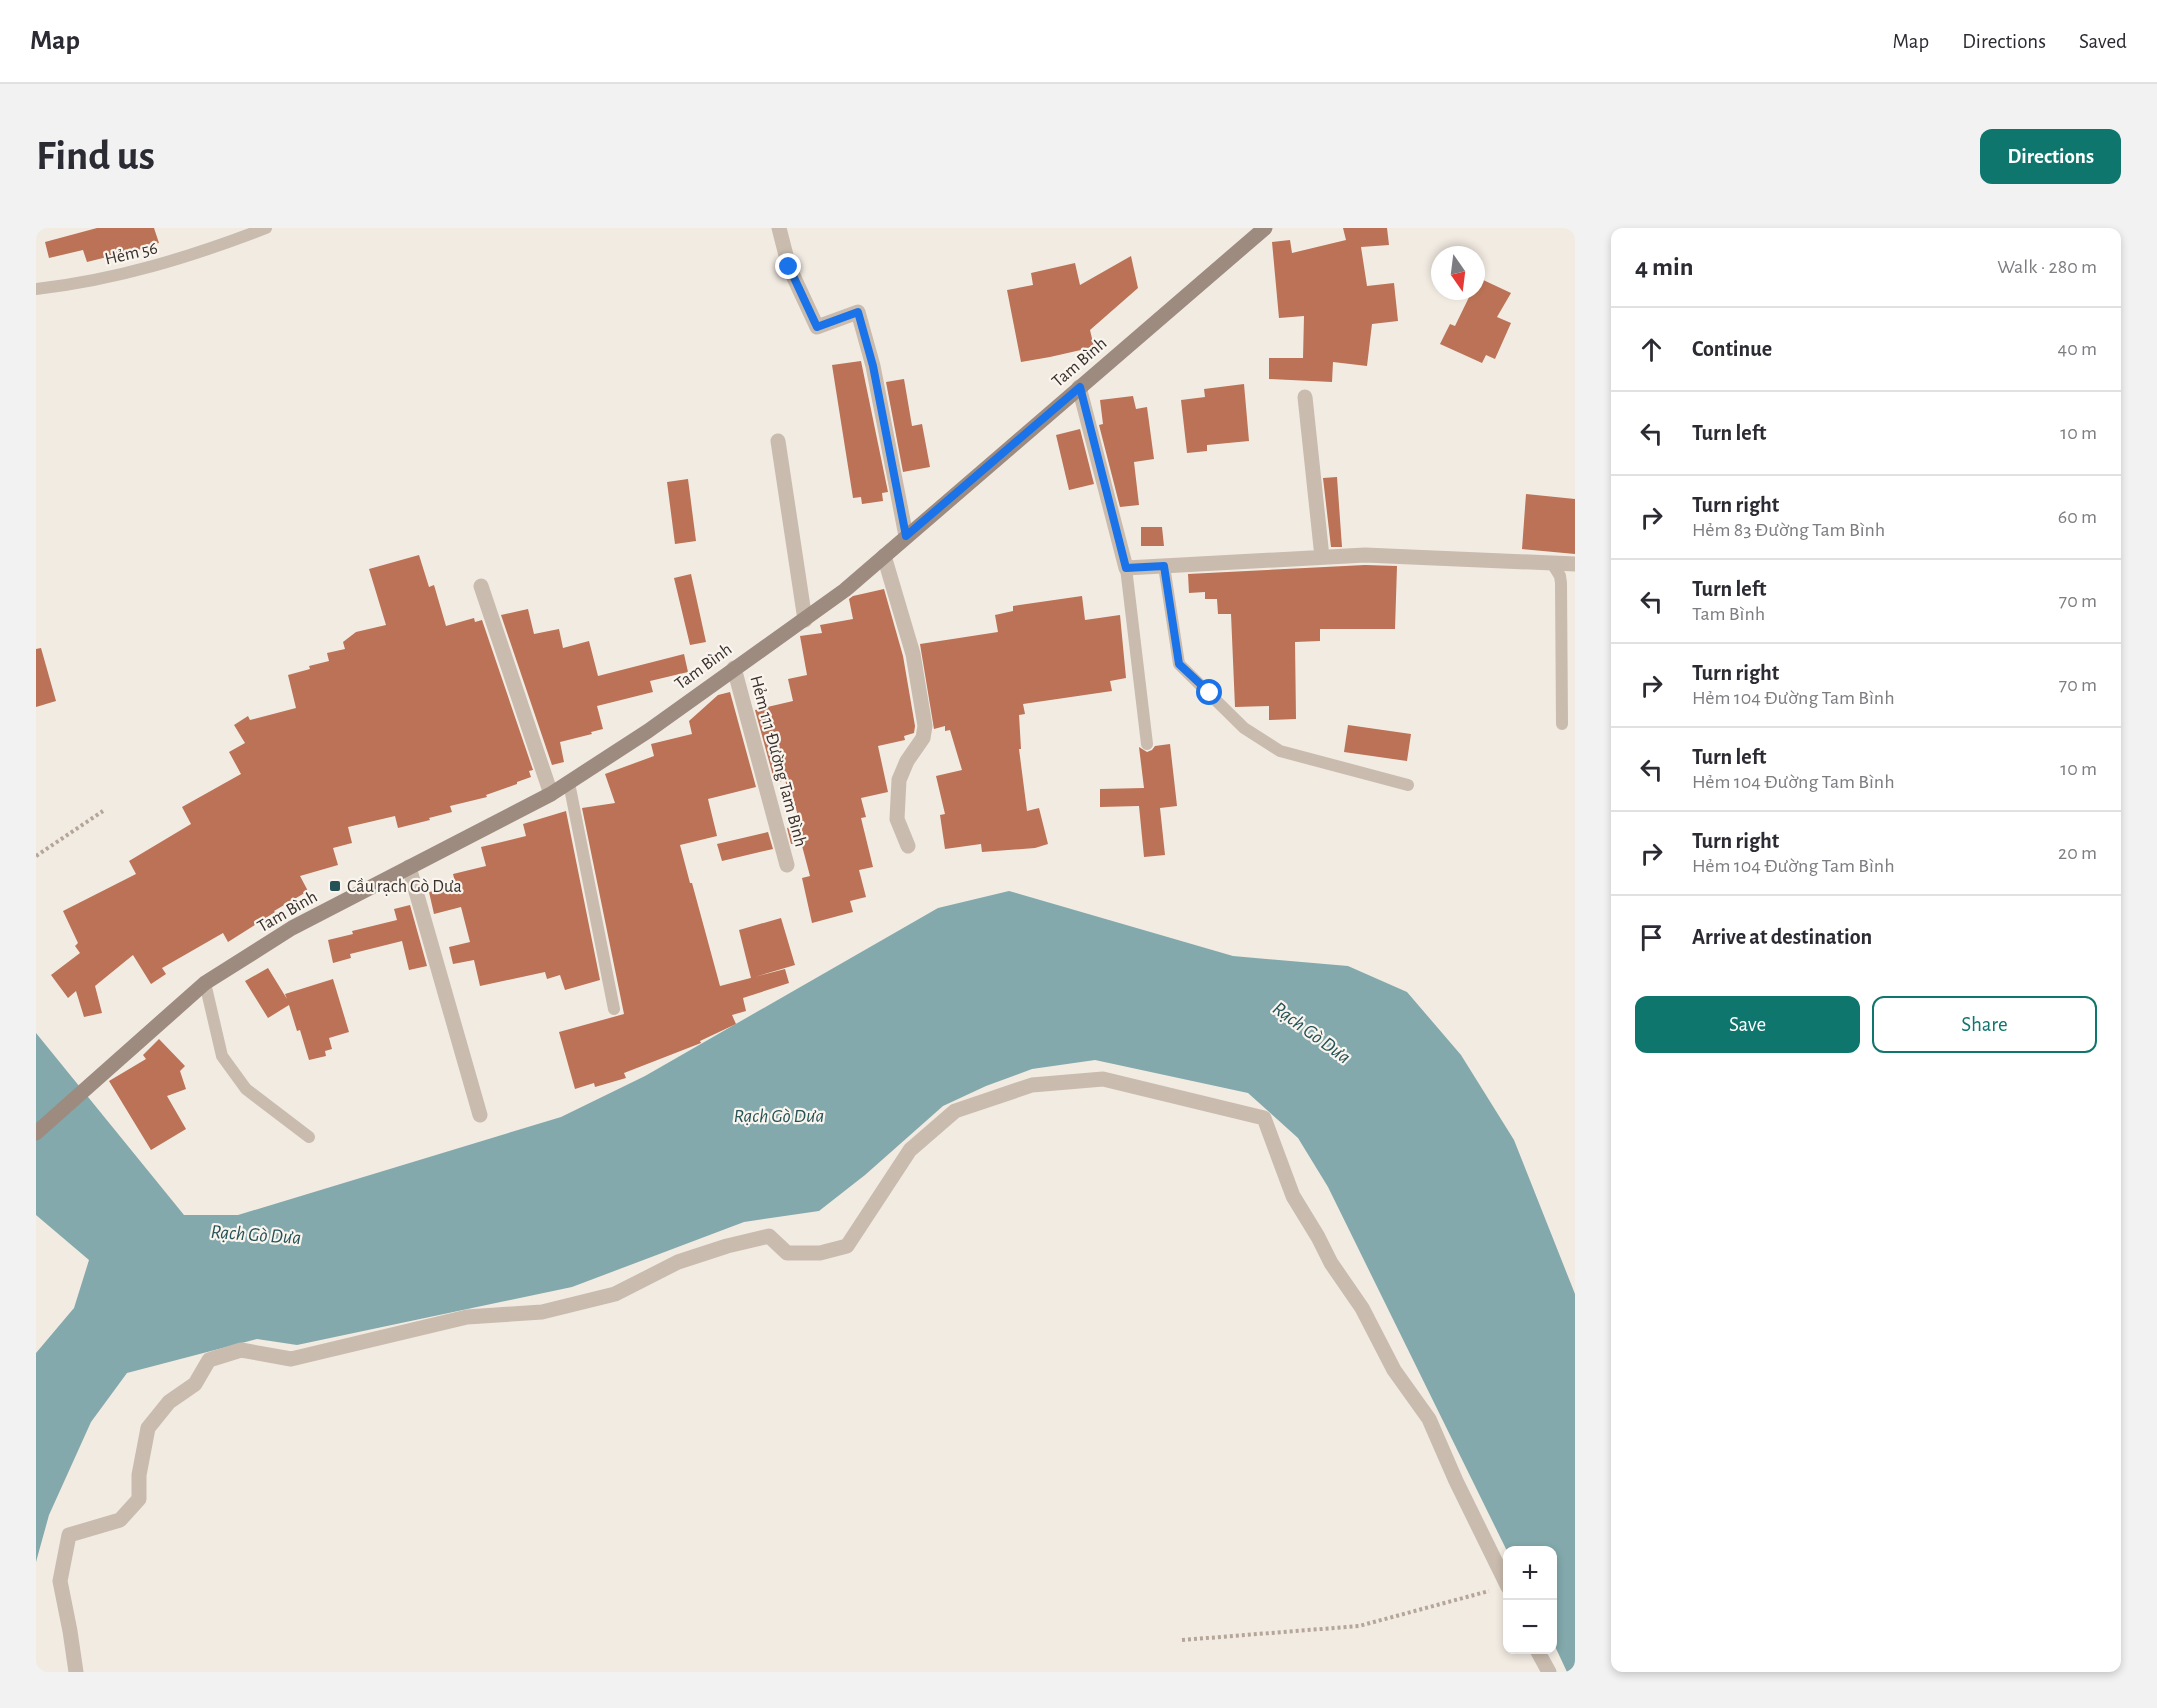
<!DOCTYPE html>
<html lang="en">
<head>
<meta charset="utf-8">
<style>
	:root { --surface:#fff; --page:#f2f2f3; --text:#2b2b33; --muted:#7c7c81; --line:#e1e1e2; --accent:#0f766e }
	body { margin:0; font-family:"Alegreya Sans",sans-serif; background:var(--page); color:var(--text) }
	.controls { position:absolute; right:18px; bottom:18px; display:grid; overflow:hidden; border-radius:12px; box-shadow:0 3px 9px #0003 }
	.controls button { width:54px; height:54px; display:grid; place-items:center; padding:0; border:0; border-bottom:2px solid var(--line); background:var(--surface); color:var(--text); font:30px sans-serif }
	.compass { position:absolute; left:1395px; top:18px; width:54px; height:54px; border-radius:50%; background:var(--surface); box-shadow:0 3px 9px #0003; rotate:166deg }
	.stop { position:absolute; width:18px; height:18px; margin:-14px; border:4px solid #1a73e8; border-radius:50%; background:#fff }
	.stop.end { background:#1a73e8; border-color:#fff; box-shadow:0 2px 6px #0008 }
	.list { margin:0; padding:0; list-style:none }
	h2 { display:flex; justify-content:space-between; align-items:center; height:78px; margin:0; padding:0 24px; font-size:26px }
	h2 small { font-size:20px; font-weight:400; color:var(--muted) }
	.list li { display:grid; grid-template-columns:39px 1fr auto; gap:18px; align-items:center; box-sizing:border-box; height:84px; padding:0 24px; border-top:2px solid var(--line) }
	.list b { display:block; font-size:22px; white-space:nowrap }
	.list p { margin:0; font-size:20px; white-space:nowrap; color:var(--muted) }
	.list em { font-size:20px; font-style:normal; color:var(--muted) }
	.actions { display:flex; gap:12px; padding:18px 24px }
	.actions a { flex:1; padding:14px 0; border:2px solid var(--accent); border-radius:12px; text-align:center; font-size:21px; color:var(--accent) }
	.actions .main { background:var(--accent); color:#fff }
	.icon { flex:none; width:33px; height:33px; fill:none; stroke:currentColor; stroke-width:2; stroke-linecap:round; stroke-linejoin:round }
	.map { position:relative; flex:none; width:1539px; height:1444px; overflow:hidden; border-radius:12px }
	header { display:flex; align-items:center; gap:36px; box-sizing:border-box; height:84px; padding:0 30px; background:var(--surface); border-bottom:2px solid var(--line) }
	header strong { font-size:28px }
	nav { display:flex; gap:33px; margin-inline-start:auto; font-size:21px }
	.intro { display:flex; align-items:center; justify-content:space-between; box-sizing:border-box; height:144px; padding:0 36px }
	h1 { margin:0; font-size:42px }
	.button { padding:15px 27px; border-radius:12px; background:var(--accent); color:#fff; font-size:21px; font-weight:700 }
	main { display:flex; gap:36px; padding:0 36px }
	aside { flex:1; background:var(--surface); border-radius:12px; box-shadow:0 3px 9px #0003 }
	.map>svg:first-child { display:block }
</style>
</head>
<body>
<header>
<strong>Map</strong>
<nav><a>Map</a><a>Directions</a><a>Saved</a></nav>
</header>
<div class="intro"><h1>Find us</h1><a class="button">Directions</a></div>
<main>
<div class="map">
<svg width="1539" height="1444" viewBox="0 0 1539 1444">
	<rect width="100%" height="100%" fill="#f2ebe2"/>
	<path fill="#83a9ac" d="M 973,663 L 1197,728 L 1312,738 L 1371,764 L 1425,827 L 1478,912 L 1539,1066 L 1539,1444 L 1531,1444 L 1517,1414 L 1516,1322 L 1471,1323 L 1292,959 L 1262,910 L 1212,865 L 1059,832 L 996,841 L 950,858 L 907,878 L 829,947 L 783,983 L 708,994 L 536,1059 L 261,1117 L 221,1111 L 91,1145 L 55,1194 L 13,1287 L 0,1334 L 0,1125 L 38,1080 L 53,1032 L 0,987 L 0,805 L 148,987 L 202,987 L 525,889 L 609,848 L 902,680 Z"/>
	<path fill="#bb7256" d="M 61,0 L 118,0 L 123,15 L 72,32 L 71,29 L 51,34 L 47,22 L 13,30 L 9,14 Z
		M 1307,0 L 1351,0 L 1353,17 L 1325,19 L 1331,58 L 1358,55 L 1362,93 L 1336,96 L 1331,138 L 1297,134 L 1296,154 L 1233,151 L 1233,130 L 1267,130 L 1268,88 L 1243,90 L 1236,14 L 1254,12 L 1256,25 L 1310,12 Z
		M 1095,28 L 1102,60 L 1054,102 L 1058,119 L 1014,129 L 985,134 L 971,62 L 997,57 L 995,45 L 1039,35 L 1044,57 Z
		M 1443,50 L 1475,65 L 1461,89 L 1475,95 L 1459,131 L 1450,127 L 1446,135 L 1404,116 L 1414,96 L 1419,98 L 1436,63 L 1440,63 Z
		M 825,133 L 852,264 L 846,265 L 847,273 L 826,276 L 825,269 L 817,270 L 796,137 Z
		M 868,151 L 876,198 L 886,196 L 894,239 L 867,244 L 850,154 Z
		M 1208,156 L 1213,213 L 1171,217 L 1171,223 L 1151,225 L 1145,172 L 1169,169 L 1168,161 Z
		M 1097,168 L 1100,181 L 1111,179 L 1118,231 L 1098,234 L 1103,277 L 1084,279 L 1063,197 L 1067,196 L 1064,172 Z
		M 1044,201 L 1058,256 L 1033,262 L 1020,207 Z
		M 1301,249 L 1306,319 L 1295,319 L 1287,250 Z
		M 652,251 L 660,313 L 639,316 L 631,254 Z
		M 1490,266 L 1539,271 L 1539,326 L 1486,321 Z
		M 1105,299 L 1126,299 L 1128,318 L 1105,318 Z
		M 383,327 L 393,359 L 398,357 L 410,398 L 438,390 L 439,394 L 446,392 L 497,542 L 493,543 L 495,549 L 481,554 L 481,556 L 450,567 L 451,569 L 414,578 L 416,584 L 393,590 L 394,592 L 362,600 L 359,588 L 312,599 L 316,615 L 297,620 L 302,637 L 264,648 L 272,663 L 238,683 L 239,684 L 192,714 L 187,705 L 126,740 L 130,746 L 115,756 L 97,727 L 59,758 L 66,785 L 48,789 L 40,763 L 32,770 L 15,747 L 44,725 L 39,718 L 42,715 L 27,683 L 100,646 L 93,633 L 155,596 L 146,579 L 205,546 L 193,524 L 209,515 L 198,497 L 212,488 L 214,492 L 260,480 L 252,447 L 274,441 L 273,438 L 293,433 L 291,425 L 309,421 L 307,414 L 320,404 L 350,397 L 333,341 Z
		M 1329,337 L 1361,338 L 1359,401 L 1284,401 L 1284,413 L 1259,414 L 1260,491 L 1233,492 L 1233,478 L 1199,479 L 1195,386 L 1182,386 L 1181,371 L 1169,371 L 1169,364 L 1153,365 L 1152,346 Z
		M 655,346 L 670,414 L 654,417 L 638,350 Z
		M 848,361 L 867,428 L 879,498 L 878,505 L 868,508 L 869,512 L 842,518 L 852,564 L 825,570 L 830,589 L 825,590 L 837,639 L 823,642 L 830,669 L 814,673 L 817,684 L 776,695 L 766,650 L 774,648 L 765,614 L 755,616 L 751,600 L 764,596 L 755,561 L 752,562 L 749,552 L 739,555 L 719,482 L 757,473 L 752,451 L 771,447 L 764,408 L 786,405 L 784,397 L 817,391 L 813,371 L 817,368 Z
		M 1046,368 L 1049,392 L 1084,387 L 1090,450 L 1074,453 L 1076,463 L 987,476 L 989,486 L 983,487 L 985,521 L 983,521 L 991,583 L 1003,580 L 1012,616 L 999,620 L 946,624 L 945,616 L 909,621 L 904,587 L 909,586 L 900,548 L 926,542 L 914,502 L 909,503 L 909,498 L 898,501 L 884,416 L 962,404 L 959,387 L 977,383 L 977,378 Z
		M 492,381 L 498,406 L 523,401 L 527,420 L 553,413 L 562,448 L 648,426 L 652,444 L 614,453 L 617,464 L 561,478 L 567,501 L 555,504 L 556,506 L 524,514 L 528,534 L 516,537 L 465,387 Z
		M 5,420 L 20,473 L 0,479 L 0,421 Z
		M 694,464 L 720,559 L 672,571 L 681,608 L 644,617 L 654,655 L 656,655 L 684,758 L 749,741 L 753,755 L 707,770 L 710,783 L 696,787 L 700,796 L 664,813 L 665,815 L 588,845 L 590,850 L 559,859 L 558,855 L 539,861 L 523,804 L 588,786 L 546,580 L 579,575 L 569,546 L 618,528 L 615,516 L 656,506 L 653,493 L 682,467 Z
		M 1312,497 L 1375,506 L 1371,533 L 1308,524 Z
		M 1134,516 L 1141,578 L 1124,580 L 1129,627 L 1108,629 L 1103,578 L 1064,579 L 1064,561 L 1108,560 L 1103,519 L 1111,524 L 1116,522 L 1119,518 Z
		M 530,583 L 564,752 L 529,762 L 524,747 L 511,751 L 509,744 L 444,758 L 438,732 L 417,736 L 413,719 L 434,714 L 425,679 L 398,686 L 393,664 L 420,658 L 417,646 L 450,638 L 445,619 L 490,608 L 487,596 Z
		M 732,604 L 737,621 L 686,633 L 681,616 Z
		M 374,677 L 391,738 L 373,742 L 366,713 L 314,726 L 315,730 L 297,735 L 292,712 L 317,706 L 316,703 L 361,692 L 358,681 Z
		M 745,690 L 759,737 L 715,750 L 703,702 Z
		M 232,740 L 251,771 L 249,766 L 297,751 L 313,804 L 293,810 L 296,821 L 289,823 L 290,828 L 273,832 L 264,802 L 261,803 L 253,777 L 232,790 L 209,753 Z
		M 123,811 L 149,838 L 144,843 L 150,861 L 131,868 L 150,901 L 115,922 L 73,853 L 110,831 L 107,827 Z"/>
	<g fill="none" stroke-linecap="round" stroke-linejoin="round">
		<path stroke="#b5a699" stroke-width="4" stroke-dasharray="3 3" stroke-linecap="butt" d="M 0,628 L 67,583
			M 1146,1412 L 1323,1398 L 1453,1363"/>
		<path stroke="#c9bbae" stroke-width="12" d="M 0,61 C 80,52 155,29 230,0
			M 1516,335 L 1524,348 L 1525,355 L 1526,496
			M 1128,338 L 1143,436 L 1208,500 L 1244,523 L 1372,557
			M 1090,340 L 1111,516
			M 533,555 L 578,781
			M 169,755 L 186,828 L 210,861 L 273,909"/>
		<path stroke="#c9bbae" stroke-width="15" d="M 743,0 L 753,39 L 781,99 L 822,84 L 837,138 L 870,308
			M 1043,159 L 1090,340 L 1329,327 L 1539,336
			M 1269,169 L 1286,329
			M 742,213 L 769,392
			M 848,328 L 877,426 L 889,498 L 887,510 L 871,533 L 863,552 L 861,591 L 872,618
			M 445,358 L 515,566
			M 698,440 L 751,637
			M 373,639 L 444,887
			M 1501,1422 L 1513,1444
			M 40,1444 L 34,1403 L 24,1353 L 33,1307 L 84,1292 L 103,1271 L 103,1247 L 112,1200 L 133,1174 L 159,1156 L 173,1132 L 205,1122 L 255,1131 L 431,1089 L 506,1084 L 579,1066 L 642,1034 L 691,1018 L 733,1008 L 751,1025 L 784,1025 L 811,1018 L 874,922 L 919,883 L 996,857 L 1067,851 L 1228,890 L 1257,968 L 1282,1009 L 1295,1035 L 1326,1080 L 1358,1142 L 1393,1191 L 1420,1253 L 1472,1359"/>
		<path stroke="#9d8b80" stroke-width="15" d="M 0,905 L 169,755 L 256,700 L 515,566 L 612,503 L 809,362 L 1229,0"/>
	</g>
	<g fill="none" stroke-linecap="round" stroke-linejoin="round">
		<path stroke="#1a73e8" stroke-width="8" d="M 753,39 L 781,99 L 822,84 L 837,138 L 870,308 L 1044,159 L 1090,340 L 1128,338 L 1143,436 L 1174,465"/>
	</g>
	<rect fill="#255257" stroke="#f9f5ee" stroke-width="2" x="293" y="652" width="12" height="12" rx="3"/>
	<g text-anchor="middle" stroke-width="4.5" stroke-linejoin="round" paint-order="stroke">
		<g font-size="18" fill="#39302c" stroke="#f9f5ee">
			<text transform="translate(95 25) rotate(-13)" y="6">Hẻm 56</text>
			<text transform="translate(1043 134) rotate(-41)" y="6">Tam Bình</text>
			<text transform="translate(667 438) rotate(-36)" y="6">Tam Bình</text>
			<text transform="translate(743 533) rotate(75)" y="6">Hẻm 111 Đường Tam Bình</text>
			<text transform="translate(251 683) rotate(-30)" y="6">Tam Bình</text>
		</g>
		<g font-size="18" fill="#39302c" stroke="#f9f5ee" text-anchor="start">
			<text x="311" y="664">Cầu rạch Gò Dưa</text>
		</g>
		<g font-size="20" font-style="italic" fill="#255257" stroke="#f9f5ee">
			<text transform="translate(1276 804) rotate(36)" y="7">Rạch Gò Dưa</text>
			<text x="743" y="894">Rạch Gò Dưa</text>
			<text transform="translate(220 1006) rotate(4)" y="7">Rạch Gò Dưa</text>
		</g>
	</g>
</svg>
<div class="controls">
<button>+</button>
<button>−</button>
</div>
<svg class="compass" viewBox="-18 -18 36 36"><path d="M0-13l5 13h-10z" fill="#e53935"/><path d="M0 13l5-13h-10z" fill="#7c7c81"/></svg>
<div class="stop" style="left:1174px;top:465px"></div>
<div class="stop end" style="left:753px;top:39px"></div>
</div>
<aside>
<h2>4 min<small>Walk · 280 m</small></h2>
<ul class="list">
<li><svg class="icon" aria-label="ahead" viewBox="0 0 24 24"><path d="M12 20V5M6 11l6-6 6 6"/></svg><div><b>Continue</b></div><em>40 m</em></li>
<li><svg class="icon" aria-label="left" viewBox="0 0 24 24"><path d="M17 20v-9H6M10 6l-5 5 5 5"/></svg><div><b>Turn left</b></div><em>10 m</em></li>
<li><svg class="icon" aria-label="right" viewBox="0 0 24 24"><path d="M7 20v-9h11M14 6l5 5-5 5"/></svg><div><b>Turn right</b><p>Hẻm 83 Đường Tam Bình</p></div><em>60 m</em></li>
<li><svg class="icon" aria-label="left" viewBox="0 0 24 24"><path d="M17 20v-9H6M10 6l-5 5 5 5"/></svg><div><b>Turn left</b><p>Tam Bình</p></div><em>70 m</em></li>
<li><svg class="icon" aria-label="right" viewBox="0 0 24 24"><path d="M7 20v-9h11M14 6l5 5-5 5"/></svg><div><b>Turn right</b><p>Hẻm 104 Đường Tam Bình</p></div><em>70 m</em></li>
<li><svg class="icon" aria-label="left" viewBox="0 0 24 24"><path d="M17 20v-9H6M10 6l-5 5 5 5"/></svg><div><b>Turn left</b><p>Hẻm 104 Đường Tam Bình</p></div><em>10 m</em></li>
<li><svg class="icon" aria-label="right" viewBox="0 0 24 24"><path d="M7 20v-9h11M14 6l5 5-5 5"/></svg><div><b>Turn right</b><p>Hẻm 104 Đường Tam Bình</p></div><em>20 m</em></li>
<li><svg class="icon" aria-label="arrive" viewBox="0 0 24 24"><path d="M6 21V4h12l-3 4 3 4H6"/></svg><div><b>Arrive at destination</b></div></li>
</ul>
<div class="actions"><a class="main">Save</a><a>Share</a></div>
</aside>
</main>
</body>
</html>
